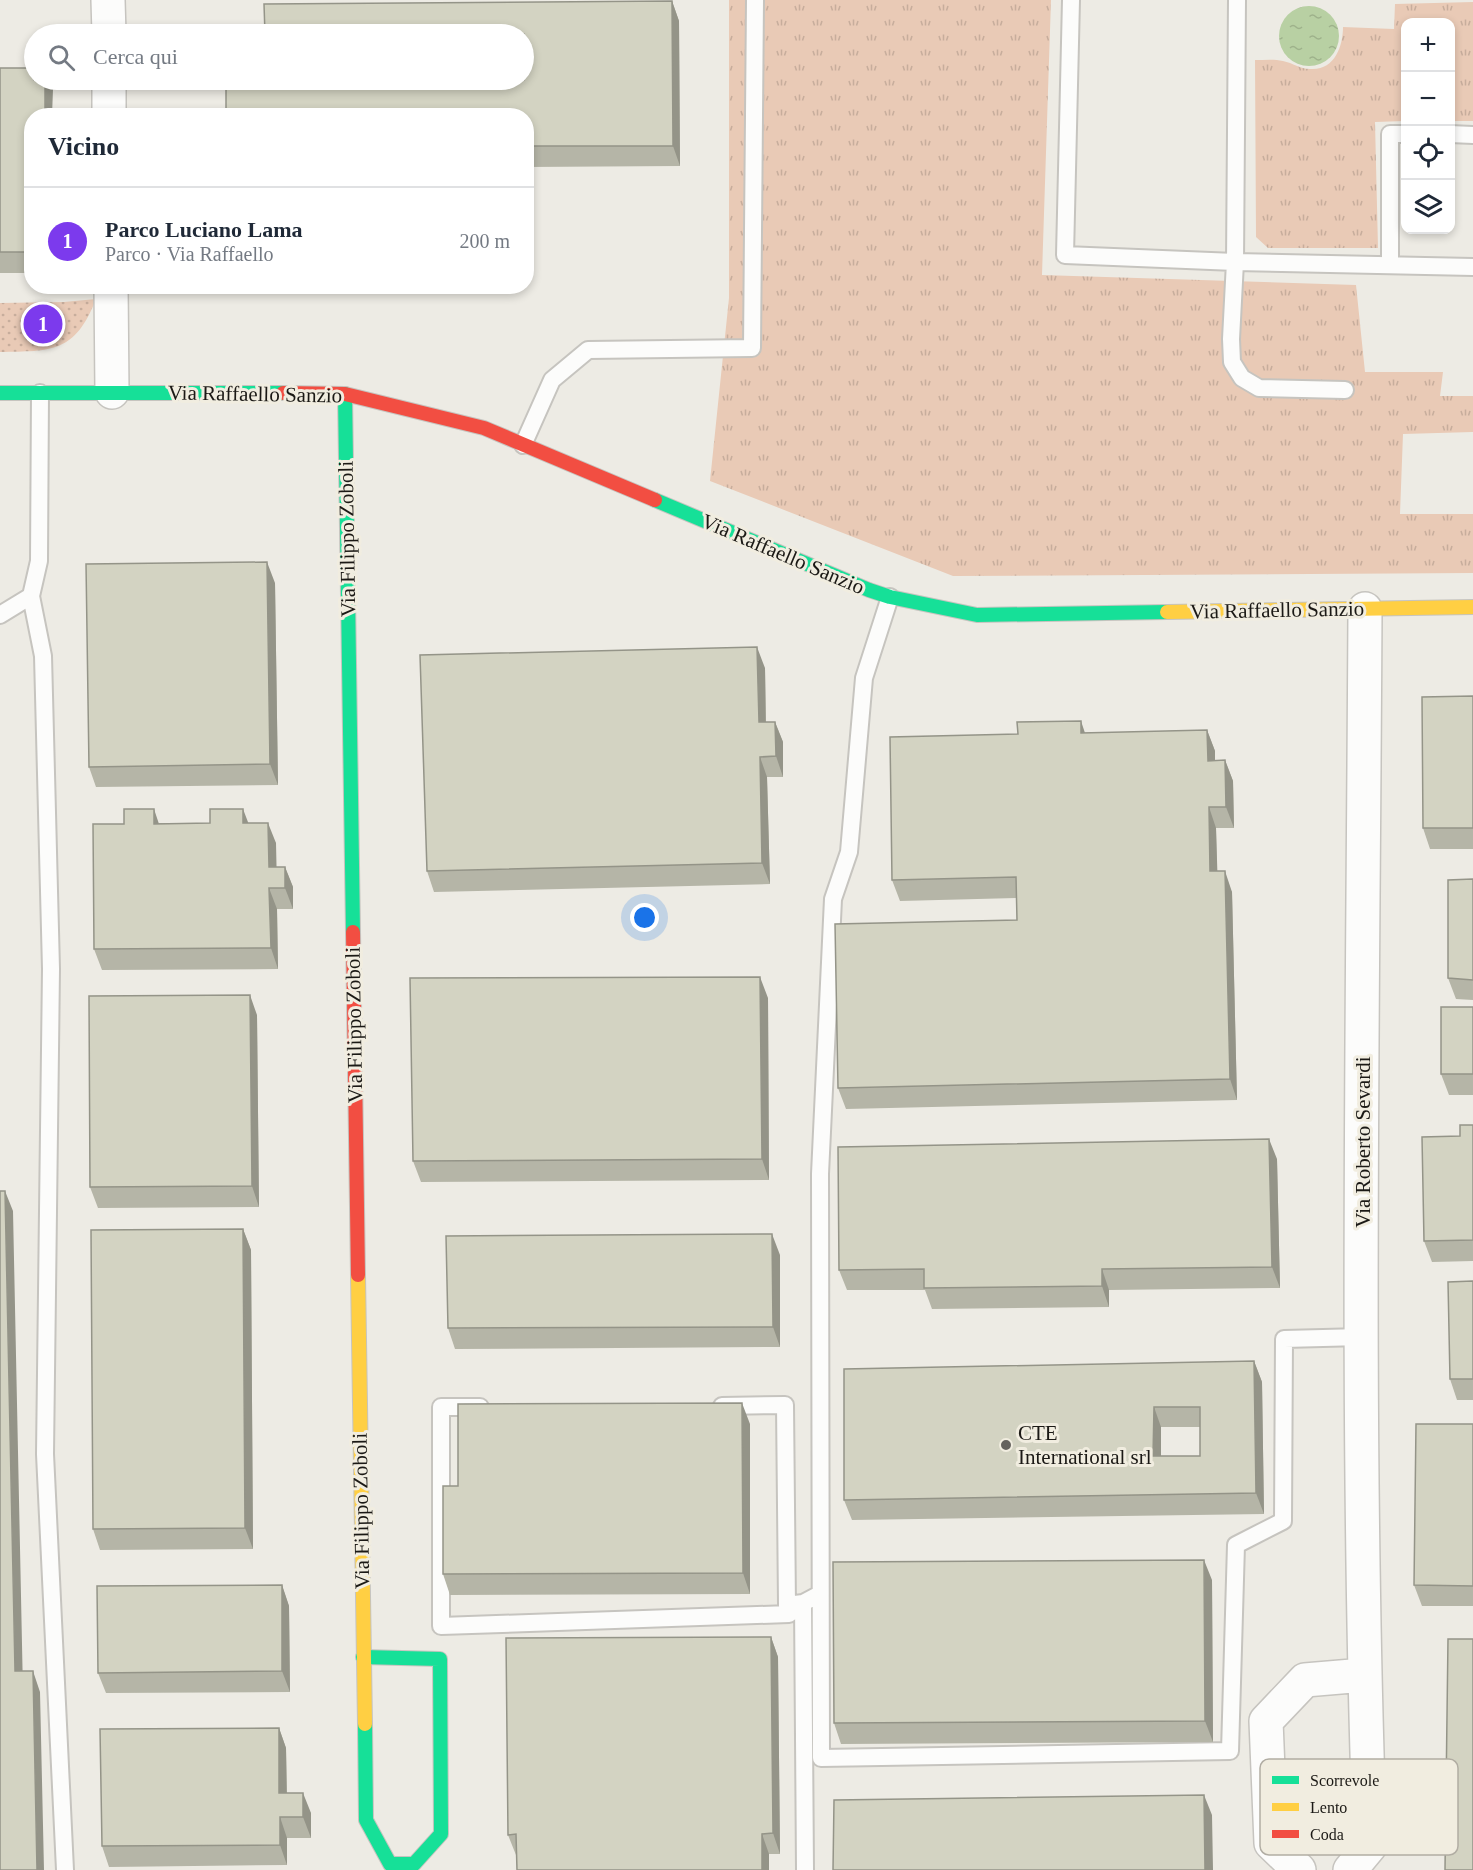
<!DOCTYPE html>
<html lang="it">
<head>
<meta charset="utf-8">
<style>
	:root { --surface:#fff; --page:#f6f6f7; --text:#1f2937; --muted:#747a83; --line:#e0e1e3; --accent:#7c3aed }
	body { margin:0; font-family:Georgia,serif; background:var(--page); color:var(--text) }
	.controls { position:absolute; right:18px; top:18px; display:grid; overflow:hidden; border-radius:12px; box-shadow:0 3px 9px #0003 }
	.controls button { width:54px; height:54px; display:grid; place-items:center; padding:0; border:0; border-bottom:2px solid var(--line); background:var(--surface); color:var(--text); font:30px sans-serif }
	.you { position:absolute; left:645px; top:918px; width:21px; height:21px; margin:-15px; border:4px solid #fff; border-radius:50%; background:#1a73e8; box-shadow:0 0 0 9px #1a73e833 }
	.badge { display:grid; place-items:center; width:39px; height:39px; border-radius:50%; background:var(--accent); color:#fff; font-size:20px; font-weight:700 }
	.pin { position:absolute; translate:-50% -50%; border:3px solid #fff; box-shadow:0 2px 6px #0006 }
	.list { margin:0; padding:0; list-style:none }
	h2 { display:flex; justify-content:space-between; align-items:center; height:78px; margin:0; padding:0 24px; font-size:26px }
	h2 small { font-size:20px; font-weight:400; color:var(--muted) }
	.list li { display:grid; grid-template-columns:39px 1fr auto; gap:18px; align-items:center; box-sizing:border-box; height:108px; padding:0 24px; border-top:2px solid var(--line) }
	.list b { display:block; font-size:22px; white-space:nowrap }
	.list p { margin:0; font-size:20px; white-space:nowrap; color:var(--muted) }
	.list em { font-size:20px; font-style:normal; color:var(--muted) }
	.icon { flex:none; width:33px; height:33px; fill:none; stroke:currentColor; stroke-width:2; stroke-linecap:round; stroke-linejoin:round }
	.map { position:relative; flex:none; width:1473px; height:1870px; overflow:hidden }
	.search { position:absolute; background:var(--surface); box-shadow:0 3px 9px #0003; left:24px; top:24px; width:510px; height:66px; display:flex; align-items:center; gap:15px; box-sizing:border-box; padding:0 21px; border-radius:33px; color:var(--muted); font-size:22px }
	.panel { position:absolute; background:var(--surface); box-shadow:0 3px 9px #0003; left:24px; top:108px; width:510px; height:186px; border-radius:24px }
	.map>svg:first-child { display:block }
</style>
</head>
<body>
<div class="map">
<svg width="1473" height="1870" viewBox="0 0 1473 1870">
	<defs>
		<pattern id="grass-tufts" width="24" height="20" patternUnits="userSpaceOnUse" patternTransform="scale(1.5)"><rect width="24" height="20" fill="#e9cab6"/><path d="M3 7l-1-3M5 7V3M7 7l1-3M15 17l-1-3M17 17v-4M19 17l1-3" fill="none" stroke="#c7ad9c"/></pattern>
		<pattern id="park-dots" width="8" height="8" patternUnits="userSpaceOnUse" patternTransform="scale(1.5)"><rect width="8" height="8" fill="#e9cab6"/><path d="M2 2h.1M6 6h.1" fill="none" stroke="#c7ad9c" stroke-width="1.8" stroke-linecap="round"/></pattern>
		<pattern id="water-ripples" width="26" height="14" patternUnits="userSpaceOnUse" patternTransform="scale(1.5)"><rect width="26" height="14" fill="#b8d0a3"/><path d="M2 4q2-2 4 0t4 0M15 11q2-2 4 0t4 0" fill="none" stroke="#9eb28b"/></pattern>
	</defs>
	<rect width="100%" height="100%" fill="#edebe4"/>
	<path fill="url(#grass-tufts)" d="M 729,0 L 1051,0 L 1042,275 L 1356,285 L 1365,372 L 1443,372 L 1440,396 L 1473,396 L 1473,432 L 1403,434 L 1400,514 L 1473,514 L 1473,573 L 953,576 L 710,481 L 729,298 Z
		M 1473,2 L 1473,121 L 1451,121 L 1450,22 L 1406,22 L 1405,121 L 1375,122 L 1378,248 L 1268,248 L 1256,237 L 1255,60 C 1264,60 1275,59 1283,61 C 1293,63 1300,69 1310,69 C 1334,71 1343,47 1343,27 L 1394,29 L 1395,4 Z"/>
	<path fill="url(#park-dots)" d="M 96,299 C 75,353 52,351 0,352 L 0,303 L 64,302 Z"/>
	<path fill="url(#water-ripples)" d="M1279 36a30 30 0 1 1 60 0a30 30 0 1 1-60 0Z"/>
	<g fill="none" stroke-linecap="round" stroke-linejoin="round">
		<g stroke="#c6c4bf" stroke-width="20">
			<path id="lane" d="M 1071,0 L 1065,255 L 1235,262 L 1231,339 L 1232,362 L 1242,378 L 1259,388 L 1345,390
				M 1237,0 L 1235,262 L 1473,267
				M 1450,134 L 1473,135
				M 1390,265 L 1390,134 L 1406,134
				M 40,393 L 39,561 L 31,596 L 43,656 L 51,969 L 45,1454 L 65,1870
				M 523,445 L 552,380 L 588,350 L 752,348 L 755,0
				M 890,597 L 864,678 L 849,852 L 833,899 L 820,1174 L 821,1758 L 1230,1751 L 1236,1545 L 1283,1521 L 1284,1339 L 1362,1337
				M 0,615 L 31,596
				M 722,1406 L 785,1405 L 787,1605 L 803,1603 L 820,1594
				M 480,1407 L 441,1407 L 441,1626 L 789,1614 L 787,1605
				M 803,1603 L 805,1870"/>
		</g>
		<g stroke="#c6c4bf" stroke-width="36">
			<path id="street" d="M 108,0 L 109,34
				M 109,80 L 109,116
				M 111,286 L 112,392
				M 1299,1870 L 1271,1843 L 1266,1721 L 1305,1680 L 1364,1675
				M 1350,1870 L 1370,1846 C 1355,1434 1363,1021 1365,609"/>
		</g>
		<g stroke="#c6c4bf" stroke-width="16">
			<path id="fast" d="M 0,393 L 283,393
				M 345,394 L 353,932
				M 655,500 L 869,590 L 890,597 L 977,615 L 1167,612
				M 363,1657 L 440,1659 L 441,1834 L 414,1864 L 390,1864 L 366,1820 L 365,1724"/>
		</g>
		<g stroke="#c6c4bf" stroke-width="16">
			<path id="slow" d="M 1167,612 L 1473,607
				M 358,1275 L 365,1724"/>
		</g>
		<g stroke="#c6c4bf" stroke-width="16">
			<path id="jam" d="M 283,393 L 345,394 L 484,428 L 655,500
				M 353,932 L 358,1275"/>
		</g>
		<use href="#lane" stroke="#fcfcfb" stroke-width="16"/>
		<use href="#street" stroke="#fcfcfb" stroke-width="33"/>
		<use href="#fast" stroke="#16e098" stroke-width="14"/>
		<use href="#slow" stroke="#ffcf43" stroke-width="14"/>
		<use href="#jam" stroke="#f24e42" stroke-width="14"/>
	</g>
	<path fill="#b5b5a7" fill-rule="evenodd" d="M 672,1 L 679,21 L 680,166 L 526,167 L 526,116 L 524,80 Z
		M 0,68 L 34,80 L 49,80 L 53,89 L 32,116 L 32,273 L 0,273 Z
		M 275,583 L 278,785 L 96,787 L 89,767 Z
		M 765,668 L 766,722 L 775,722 L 783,742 L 783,777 L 767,777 L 770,884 L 434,892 L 427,871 Z
		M 1473,696 L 1473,849 L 1430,849 L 1423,828 Z
		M 1207,730 L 1215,751 L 1215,761 L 1225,760 L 1233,781 L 1234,828 L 1216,828 L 1217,871 L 1232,892 L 1237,1100 L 846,1109 L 838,1088 L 1017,920 L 1016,898 L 900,901 L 892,880 L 1085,733 Z
		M 159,823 L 248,823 L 276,843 L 276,867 L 285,867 L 293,887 L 293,909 L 277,909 L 278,969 L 102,970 L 94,949 Z
		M 1473,879 L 1473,1000 L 1456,999 L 1448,978 Z
		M 768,998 L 769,1180 L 421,1182 L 413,1161 Z
		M 1473,1007 L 1473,1095 L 1449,1095 L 1441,1074 Z
		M 257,1015 L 259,1207 L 98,1208 L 90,1187 Z
		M 1473,1125 L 1473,1261 L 1432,1262 L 1424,1241 L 1460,1136 Z
		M 1277,1159 L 1280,1288 L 1109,1290 L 1109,1307 L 932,1309 L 925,1290 L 847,1290 L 839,1270 Z
		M 243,1229 L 251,1250 L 253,1549 L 100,1550 L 93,1529 Z
		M 780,1255 L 780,1347 L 455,1349 L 448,1328 Z
		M 1473,1281 L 1473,1400 L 1457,1400 L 1450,1379 Z
		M 1254,1361 L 1262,1382 L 1264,1514 L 852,1520 L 844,1500 ZM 1161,1427 L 1200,1427 L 1200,1456 L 1161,1456 Z
		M 750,1424 L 750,1594 L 450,1595 L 443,1574 L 458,1486 Z
		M 1473,1424 L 1473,1606 L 1422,1606 L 1414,1585 Z
		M 1212,1580 L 1213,1742 L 841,1744 L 834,1723 Z
		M 282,1585 L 289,1606 L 290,1692 L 106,1693 L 98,1673 Z
		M 771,1637 L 778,1657 L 780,1854 L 516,1855 L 508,1835 Z
		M 279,1728 L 286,1748 L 287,1793 L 311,1813 L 311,1838 L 287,1838 L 287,1865 L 109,1867 L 102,1846 Z"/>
	<path fill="#949488" d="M 672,1 L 679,21 L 680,166 L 673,146 Z
		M 45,80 L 49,80 L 53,89 L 52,116 L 45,116 Z
		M 267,562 L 275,583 L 278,785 L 270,764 Z
		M 757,647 L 765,668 L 766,743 L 759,722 Z
		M 1081,721 L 1088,742 L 1081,733 Z
		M 775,722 L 783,742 L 783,777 L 776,756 Z
		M 1207,730 L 1215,751 L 1215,782 L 1208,761 Z
		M 760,757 L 767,777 L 770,884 L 762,863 Z
		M 1225,760 L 1233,781 L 1234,828 L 1226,807 Z
		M 1209,807 L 1216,828 L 1218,892 L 1210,871 Z
		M 154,809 L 161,830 L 154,824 Z
		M 243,809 L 251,830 L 243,823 Z
		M 268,823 L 276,843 L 277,888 L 269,867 Z
		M 285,867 L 293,887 L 293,909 L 285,888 Z
		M 1225,871 L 1232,892 L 1237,1100 L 1230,1079 Z
		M 269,888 L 277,909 L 278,969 L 271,948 Z
		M 760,977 L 768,998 L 769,1180 L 762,1159 Z
		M 250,995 L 257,1015 L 259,1207 L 252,1186 Z
		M 1269,1139 L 1277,1159 L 1280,1288 L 1272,1267 Z
		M 5,1191 L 13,1211 L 23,1692 L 15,1671 Z
		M 243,1229 L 251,1250 L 253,1549 L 245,1528 Z
		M 772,1234 L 780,1255 L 780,1347 L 773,1327 Z
		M 1102,1269 L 1109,1290 L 1109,1307 L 1102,1286 Z
		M 1254,1361 L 1262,1382 L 1264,1514 L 1256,1493 Z
		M 742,1403 L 750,1424 L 750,1594 L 743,1573 Z
		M 1154,1407 L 1161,1427 L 1161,1477 L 1153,1456 Z
		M 1204,1560 L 1212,1580 L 1213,1742 L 1205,1721 Z
		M 282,1585 L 289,1606 L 290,1692 L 282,1671 Z
		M 771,1637 L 778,1657 L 780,1854 L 773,1833 Z
		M 33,1671 L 40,1692 L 44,1870 L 37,1870 Z
		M 279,1728 L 286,1748 L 287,1813 L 279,1793 Z
		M 303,1793 L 311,1813 L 311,1838 L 303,1817 Z
		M 1204,1795 L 1212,1815 L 1213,1870 L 1205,1870 Z
		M 280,1817 L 287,1838 L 287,1865 L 280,1845 Z
		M 762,1834 L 769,1854 L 769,1870 L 762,1870 Z"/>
	<path fill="#d3d3c2" stroke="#949488" stroke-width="1.5" fill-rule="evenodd" d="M 672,1 L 673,146 L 526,146 L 526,116 L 226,116 L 226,80 L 524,80 L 524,34 L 265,34 L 264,4 Z
		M 0,68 L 34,68 L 34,80 L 45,80 L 45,116 L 32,116 L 32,252 L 0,252 Z
		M 267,562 L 270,764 L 89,767 L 86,564 Z
		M 757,647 L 759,722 L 775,722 L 776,756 L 760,757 L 762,863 L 427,871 L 420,655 Z
		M 1473,696 L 1473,828 L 1423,828 L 1422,697 Z
		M 1081,721 L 1081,733 L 1207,730 L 1208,761 L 1225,760 L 1226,807 L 1209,807 L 1210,871 L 1225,871 L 1230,1079 L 838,1088 L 835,924 L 1017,920 L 1016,877 L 892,880 L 890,737 L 1018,734 L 1017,722 Z
		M 124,809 L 154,809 L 154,824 L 210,823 L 210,809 L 243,809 L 243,823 L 268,823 L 269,867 L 285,867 L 285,888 L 269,888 L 271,948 L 94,949 L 93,824 L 124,824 Z
		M 1473,879 L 1473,980 L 1448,978 L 1448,880 Z
		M 760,977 L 762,1159 L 413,1161 L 410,978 Z
		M 250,995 L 252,1186 L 90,1187 L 89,996 Z
		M 1441,1007 L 1473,1007 L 1473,1074 L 1441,1074 Z
		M 1460,1125 L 1473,1125 L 1473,1240 L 1424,1241 L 1422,1137 L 1460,1136 Z
		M 1269,1139 L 1272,1267 L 1102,1269 L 1102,1286 L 924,1288 L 924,1269 L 839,1270 L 838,1147 Z
		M 0,1191 L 5,1191 L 15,1671 L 33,1671 L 37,1870 L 0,1870 Z
		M 243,1229 L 245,1528 L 93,1529 L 91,1230 Z
		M 772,1234 L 773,1327 L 448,1328 L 446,1236 Z
		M 1473,1281 L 1473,1379 L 1450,1379 L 1448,1282 Z
		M 1254,1361 L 1256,1493 L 844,1500 L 844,1369 ZM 1154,1407 L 1200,1407 L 1200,1456 L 1153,1456 Z
		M 742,1403 L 743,1573 L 443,1574 L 443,1486 L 458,1486 L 458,1404 Z
		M 1416,1424 L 1473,1424 L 1473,1586 L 1414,1585 Z
		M 1204,1560 L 1205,1721 L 834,1723 L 833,1562 Z
		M 282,1585 L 282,1671 L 98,1673 L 97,1586 Z
		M 771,1637 L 773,1833 L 762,1834 L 762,1870 L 517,1870 L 516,1834 L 508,1835 L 506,1638 Z
		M 1448,1639 L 1473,1639 L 1473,1870 L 1445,1870 Z
		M 279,1728 L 279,1793 L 303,1793 L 303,1817 L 280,1817 L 280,1845 L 102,1846 L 100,1729 Z
		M 1204,1795 L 1205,1870 L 833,1870 L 834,1800 Z"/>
	<circle fill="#64625d" stroke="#f1ede0" stroke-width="2" cx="1006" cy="1445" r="6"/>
	<g text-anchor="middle" stroke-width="6" stroke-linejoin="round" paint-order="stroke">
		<g font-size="21" fill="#1b1915" stroke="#f1ede0">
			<text transform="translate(255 394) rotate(1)" y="7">Via Raffaello Sanzio</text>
			<text transform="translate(347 539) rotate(-91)" y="7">Via Filippo Zoboli</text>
			<text transform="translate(783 554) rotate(23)" y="7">Via Raffaello Sanzio</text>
			<text transform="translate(1277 610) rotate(-1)" y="7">Via Raffaello Sanzio</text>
			<text transform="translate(354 1025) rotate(-91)" y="7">Via Filippo Zoboli</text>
			<text transform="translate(1363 1142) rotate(-90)" y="7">Via Roberto Sevardi</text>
			<text transform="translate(361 1511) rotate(-91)" y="7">Via Filippo Zoboli</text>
		</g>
		<g font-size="21" fill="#1b1915" stroke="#f1ede0" text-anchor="start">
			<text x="1018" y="1440">CTE<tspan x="1018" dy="24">International srl</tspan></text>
		</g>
	</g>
	<rect x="1260" y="1759" width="198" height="96" rx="9" fill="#f1ede0" stroke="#b1ada3" stroke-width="1.5"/>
	<rect x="1272" y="1776" width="27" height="8" fill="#16e098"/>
	<rect x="1272" y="1803" width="27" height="8" fill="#ffcf43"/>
	<rect x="1272" y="1830" width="27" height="8" fill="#f24e42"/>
	<g font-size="16" fill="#1b1915">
		<text x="1310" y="1786">Scorrevole</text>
		<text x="1310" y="1813">Lento</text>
		<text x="1310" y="1840">Coda</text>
	</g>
</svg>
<div class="controls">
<button>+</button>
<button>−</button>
<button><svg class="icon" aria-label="locate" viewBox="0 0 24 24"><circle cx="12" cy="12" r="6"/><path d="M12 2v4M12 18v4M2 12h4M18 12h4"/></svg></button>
<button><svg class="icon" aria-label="layers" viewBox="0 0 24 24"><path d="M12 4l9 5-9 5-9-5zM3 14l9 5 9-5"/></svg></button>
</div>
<div class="you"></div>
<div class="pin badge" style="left:43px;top:324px">1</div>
<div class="search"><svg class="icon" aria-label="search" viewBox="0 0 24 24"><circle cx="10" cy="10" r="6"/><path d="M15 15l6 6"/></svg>Cerca qui</div>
<section class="panel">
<h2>Vicino<small></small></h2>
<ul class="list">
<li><span class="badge">1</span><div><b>Parco Luciano Lama</b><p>Parco · Via Raffaello</p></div><em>200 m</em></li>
</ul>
</section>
</div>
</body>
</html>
